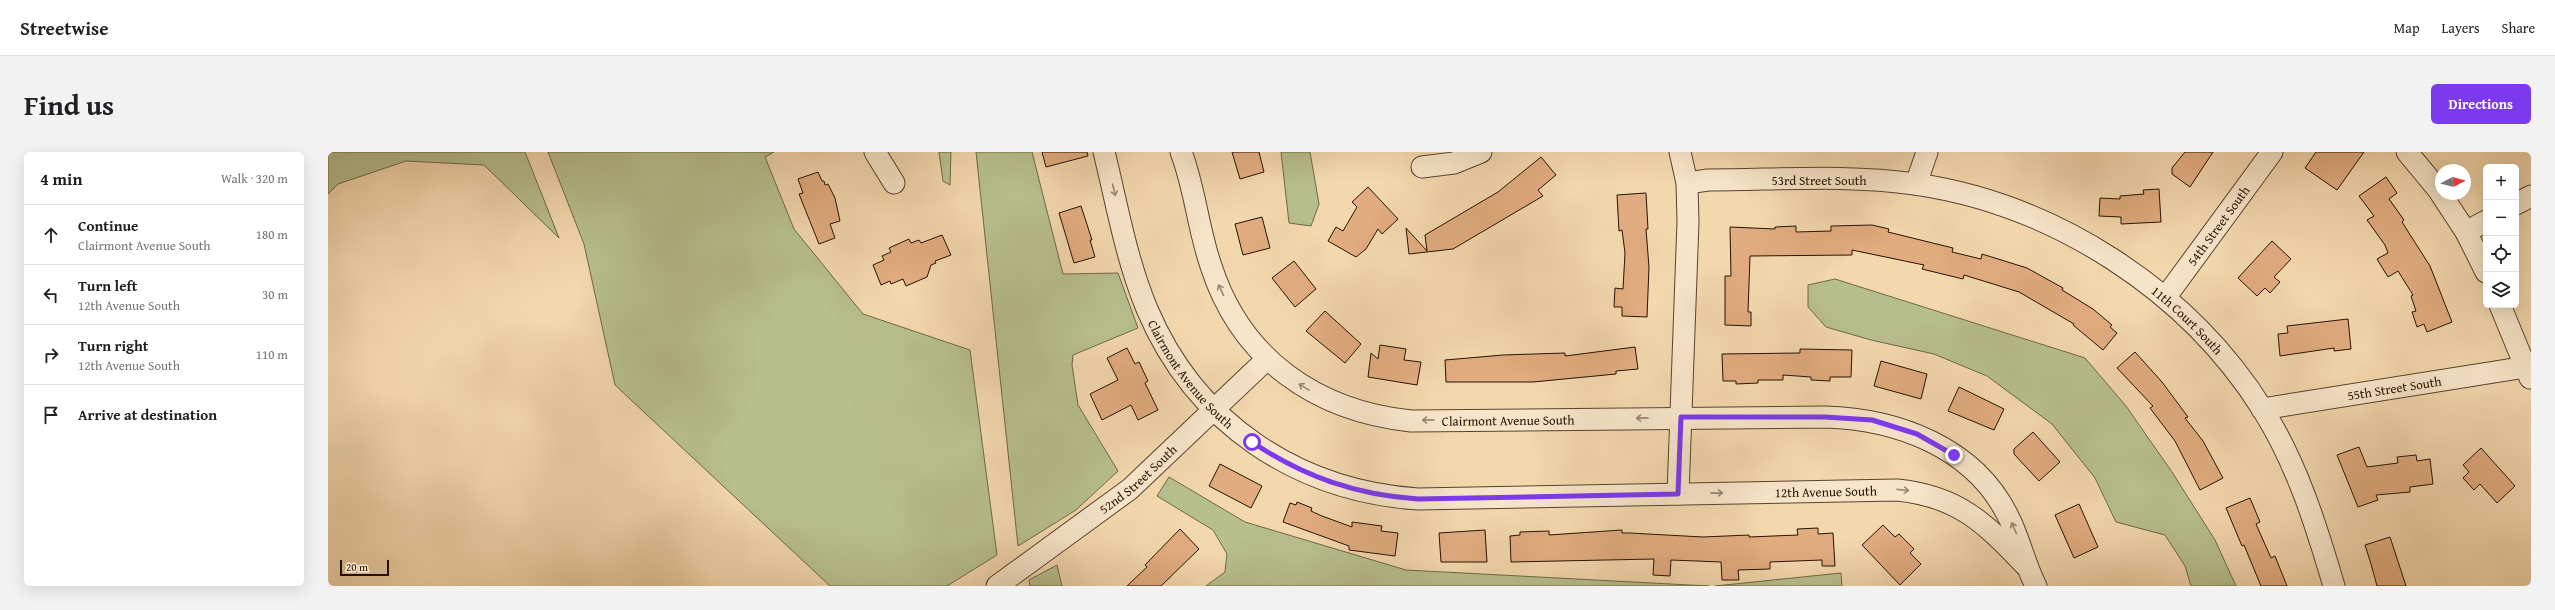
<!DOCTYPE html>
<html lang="en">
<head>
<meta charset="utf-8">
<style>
	:root { --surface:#fff; --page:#f2f2f2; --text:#202124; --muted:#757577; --line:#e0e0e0; --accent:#7c3aed }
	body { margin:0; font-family:"Gentium Book Plus",serif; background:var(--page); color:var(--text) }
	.controls { position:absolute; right:12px; top:12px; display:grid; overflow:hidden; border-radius:6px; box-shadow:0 4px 16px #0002 }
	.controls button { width:36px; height:36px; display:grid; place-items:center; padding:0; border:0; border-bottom:1px solid var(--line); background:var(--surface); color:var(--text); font:20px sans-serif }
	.compass { position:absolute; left:2107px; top:12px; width:36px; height:36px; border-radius:50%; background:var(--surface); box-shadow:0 4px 16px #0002; rotate:83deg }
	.scale { position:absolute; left:12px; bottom:10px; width:49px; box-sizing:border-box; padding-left:4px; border:2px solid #261203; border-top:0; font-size:11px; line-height:14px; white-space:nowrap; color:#261203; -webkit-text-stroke:3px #f7e5ca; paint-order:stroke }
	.stop { position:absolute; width:12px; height:12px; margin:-9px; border:3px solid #7c3aed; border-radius:50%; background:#fff }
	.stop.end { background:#7c3aed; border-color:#fff; box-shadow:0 1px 4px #0008 }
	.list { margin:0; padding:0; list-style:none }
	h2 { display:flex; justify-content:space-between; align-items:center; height:52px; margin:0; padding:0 16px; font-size:17px }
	h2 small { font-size:13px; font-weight:400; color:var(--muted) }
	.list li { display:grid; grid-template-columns:26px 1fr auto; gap:12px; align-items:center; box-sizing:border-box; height:60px; padding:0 16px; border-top:1px solid var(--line) }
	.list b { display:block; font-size:15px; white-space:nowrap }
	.list p { margin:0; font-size:13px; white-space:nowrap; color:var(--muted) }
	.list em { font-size:13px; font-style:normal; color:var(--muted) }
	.icon { flex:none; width:22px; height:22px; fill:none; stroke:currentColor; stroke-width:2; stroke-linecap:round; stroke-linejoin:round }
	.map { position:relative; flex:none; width:2203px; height:434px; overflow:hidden; border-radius:6px }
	header { display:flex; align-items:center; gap:24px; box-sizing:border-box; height:56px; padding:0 20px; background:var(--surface); border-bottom:1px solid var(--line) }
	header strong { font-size:19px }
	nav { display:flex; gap:22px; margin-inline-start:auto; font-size:14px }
	.intro { display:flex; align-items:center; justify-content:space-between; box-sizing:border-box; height:96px; padding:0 24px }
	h1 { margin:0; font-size:28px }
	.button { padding:10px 18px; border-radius:6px; background:var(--accent); color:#fff; font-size:14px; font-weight:700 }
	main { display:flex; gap:24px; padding:0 24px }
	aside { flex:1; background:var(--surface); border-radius:6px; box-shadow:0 4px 16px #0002 }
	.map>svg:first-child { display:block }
</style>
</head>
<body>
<header>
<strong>Streetwise</strong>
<nav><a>Map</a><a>Layers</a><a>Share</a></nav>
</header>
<div class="intro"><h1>Find us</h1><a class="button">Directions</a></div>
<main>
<aside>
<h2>4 min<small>Walk · 320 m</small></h2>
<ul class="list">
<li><svg class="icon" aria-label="ahead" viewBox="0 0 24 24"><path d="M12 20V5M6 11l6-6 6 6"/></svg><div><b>Continue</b><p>Clairmont Avenue South</p></div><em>180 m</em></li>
<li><svg class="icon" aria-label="left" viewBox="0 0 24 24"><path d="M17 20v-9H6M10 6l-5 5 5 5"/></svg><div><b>Turn left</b><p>12th Avenue South</p></div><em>30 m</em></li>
<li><svg class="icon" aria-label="right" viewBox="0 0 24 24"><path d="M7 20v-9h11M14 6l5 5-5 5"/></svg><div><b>Turn right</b><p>12th Avenue South</p></div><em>110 m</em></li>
<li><svg class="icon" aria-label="arrive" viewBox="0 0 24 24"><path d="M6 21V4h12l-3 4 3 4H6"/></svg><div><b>Arrive at destination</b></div></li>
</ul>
</aside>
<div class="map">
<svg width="2203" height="434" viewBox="0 0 2203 434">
	<rect width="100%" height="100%" fill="#f3d7ad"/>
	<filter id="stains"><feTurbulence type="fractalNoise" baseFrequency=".005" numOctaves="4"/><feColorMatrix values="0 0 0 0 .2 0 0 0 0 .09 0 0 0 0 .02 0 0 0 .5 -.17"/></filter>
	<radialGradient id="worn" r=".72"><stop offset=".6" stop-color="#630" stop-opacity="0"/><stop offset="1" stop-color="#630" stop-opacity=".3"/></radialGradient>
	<path fill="#b7bf8d" stroke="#6e6848" d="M 0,0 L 197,0 L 231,86 L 156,13 L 78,9 L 10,32 L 0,42 Z
		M 220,0 L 446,0 L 437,5 L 466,77 L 535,162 L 642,198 L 669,403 L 619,434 L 502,434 L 287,233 L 256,92 Z
		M 611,0 L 623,0 L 622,33 L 615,29 Z
		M 648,0 L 704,0 L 735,122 L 790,121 L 810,176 L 745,203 L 744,213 L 750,253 L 790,319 L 748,358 L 690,394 Z
		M 953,0 L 982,0 L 991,52 L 983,74 L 961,71 Z
		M 1507,127 L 1757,206 L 1798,254 L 1844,320 L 1887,388 L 1908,434 L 1863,434 L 1857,414 L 1837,383 L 1788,370 L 1767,326 L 1724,272 L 1659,224 L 1606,202 L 1543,188 L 1498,175 L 1480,155 L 1480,133 Z
		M 841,325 L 917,370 L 1078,418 L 1381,434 L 878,434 L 897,420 L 899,402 L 885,378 L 829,344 Z
		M 729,413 L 734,434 L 702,434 L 701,428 Z
		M 1513,421 L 1514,434 L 1387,434 Z"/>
	<path fill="#e1ac7f" stroke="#261203" d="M 714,0 L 759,0 L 760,4 L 718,15 Z
		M 904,0 L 931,0 L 936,20 L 912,27 Z
		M 1857,0 L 1885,0 L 1862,35 L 1844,22 L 1844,16 Z
		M 1988,0 L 2036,0 L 2009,38 L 1977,16 Z
		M 1213,5 L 1228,23 L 1210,38 L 1215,44 L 1125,97 L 1081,102 L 1078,76 L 1099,99 L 1097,83 L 1170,40 Z
		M 490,20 L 494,29 L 496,29 L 497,33 L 500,32 L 507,46 L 512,69 L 502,72 L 507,86 L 491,92 L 471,42 L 475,41 L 470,27 Z
		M 2058,25 L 2069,41 L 2061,47 L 2076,68 L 2074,70 L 2102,114 L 2124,170 L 2099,180 L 2096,172 L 2089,175 L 2084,160 L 2088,159 L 2083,144 L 2085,143 L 2070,119 L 2060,125 L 2049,107 L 2060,101 L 2057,93 L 2039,68 L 2046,64 L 2031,44 Z
		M 1040,35 L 1070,67 L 1054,82 L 1050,77 L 1038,97 L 1028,105 L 1000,89 L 1008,75 L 1015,79 L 1029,55 L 1024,50 Z
		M 1831,37 L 1833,70 L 1793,72 L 1793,65 L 1771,64 L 1772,46 L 1792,47 L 1792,44 L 1816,42 L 1815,38 Z
		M 1318,41 L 1320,77 L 1318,77 L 1321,115 L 1319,165 L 1294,164 L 1294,155 L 1286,155 L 1287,136 L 1295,137 L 1297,101 L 1294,78 L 1291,79 L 1289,43 Z
		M 753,54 L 764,88 L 762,88 L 767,105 L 746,111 L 731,61 Z
		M 934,65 L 942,96 L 915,103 L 907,72 Z
		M 1544,73 L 1561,77 L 1560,80 L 1625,96 L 1624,100 L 1653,107 L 1654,102 L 1699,116 L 1735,136 L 1734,138 L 1765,157 L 1784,173 L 1782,175 L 1789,181 L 1775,198 L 1745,173 L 1746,172 L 1691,140 L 1636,123 L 1635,127 L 1594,117 L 1596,113 L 1524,98 L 1524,103 L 1422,104 L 1420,160 L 1423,160 L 1423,174 L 1397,173 L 1397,124 L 1403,124 L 1402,75 L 1447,77 L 1447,75 L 1468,74 L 1468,80 L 1503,79 L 1503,74 Z
		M 614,83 L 623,103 L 607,109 L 608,111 L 603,113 L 599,125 L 578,134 L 575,127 L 563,132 L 562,129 L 553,133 L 545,113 L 556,108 L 554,104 L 563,100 L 561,96 L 581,87 L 583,91 L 591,88 L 593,91 Z
		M 1944,89 L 1963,107 L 1946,125 L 1952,130 L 1942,141 L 1937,136 L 1929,144 L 1910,126 Z
		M 966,109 L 988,137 L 967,155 L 944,126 Z
		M 997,159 L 1033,192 L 1017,211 L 978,179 Z
		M 2020,167 L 2023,197 L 2006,199 L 2006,196 L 1952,204 L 1950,182 L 1960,181 L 1959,174 Z
		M 1052,193 L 1078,197 L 1076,208 L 1093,210 L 1089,233 L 1040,225 L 1043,201 L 1050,207 Z
		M 1307,195 L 1310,217 L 1288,219 L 1288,222 L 1205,230 L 1118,230 L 1117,208 L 1175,203 L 1237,201 L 1237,204 Z
		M 799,196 L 807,212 L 811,210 L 820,229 L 817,231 L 830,258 L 810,268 L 803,253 L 774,268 L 762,242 L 790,228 L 779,206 Z
		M 1472,197 L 1524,198 L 1523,225 L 1502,225 L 1502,229 L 1483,228 L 1483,225 L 1455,223 L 1455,228 L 1430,228 L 1430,231 L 1408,232 L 1408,229 L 1395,229 L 1394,202 L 1472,201 Z
		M 1807,200 L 1834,230 L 1860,265 L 1857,266 L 1875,289 L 1895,326 L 1872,338 L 1847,289 L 1822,256 L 1825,254 L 1789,216 Z
		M 1553,209 L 1599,222 L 1593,247 L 1546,234 Z
		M 1631,235 L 1676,257 L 1666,278 L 1620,259 Z
		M 1705,280 L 1732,310 L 1711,329 L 1686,302 L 1686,297 Z
		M 2031,295 L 2039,315 L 2070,311 L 2069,305 L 2088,303 L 2089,309 L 2102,307 L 2105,332 L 2082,335 L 2082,340 L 2048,343 L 2050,348 L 2030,355 L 2009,303 Z
		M 2153,296 L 2187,334 L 2169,351 L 2152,332 L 2146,338 L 2135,326 L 2141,320 L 2135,313 Z
		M 892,312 L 934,334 L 923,356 L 881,334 Z
		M 1922,346 L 1932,370 L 1928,372 L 1943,406 L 1947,404 L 1959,434 L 1933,434 L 1916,393 L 1914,394 L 1898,356 Z
		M 969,350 L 984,356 L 983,359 L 994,364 L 1024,375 L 1024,370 L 1054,374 L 1053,379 L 1070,381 L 1067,404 L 1021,398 L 1021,394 L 955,370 L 962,351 L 968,353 Z
		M 1751,352 L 1770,395 L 1746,406 L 1727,363 Z
		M 1555,373 L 1567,385 L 1571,382 L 1586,397 L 1582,401 L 1593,412 L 1572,433 L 1534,393 Z
		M 1490,376 L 1490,382 L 1505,381 L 1507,414 L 1494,414 L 1494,408 L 1442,410 L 1442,417 L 1410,418 L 1411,428 L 1394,428 L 1393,410 L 1343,408 L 1342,424 L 1325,423 L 1326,407 L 1183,410 L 1182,384 L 1192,383 L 1192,380 L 1221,379 L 1221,383 L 1294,378 L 1294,381 L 1302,381 L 1375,385 L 1421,383 L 1421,385 L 1470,383 L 1469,377 Z
		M 852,377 L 871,397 L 833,434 L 799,434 L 819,415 L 817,413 Z
		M 1157,378 L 1159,410 L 1113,410 L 1111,381 Z
		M 2062,385 L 2078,434 L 2049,434 L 2043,412 L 2037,393 Z"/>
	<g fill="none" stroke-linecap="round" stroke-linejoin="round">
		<g stroke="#59432e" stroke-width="23">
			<g id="minor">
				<path d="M 547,0 L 566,31"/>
				<path id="s1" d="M 776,0 C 789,52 798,107 819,157 C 867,271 969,339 1090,347 L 1569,338 C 1630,344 1657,371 1697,413"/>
				<path id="s2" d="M 853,0 C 867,36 870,77 883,114 C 913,207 988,259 1083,269 L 1497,265 C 1569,267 1646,295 1680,364 C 1692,387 1696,411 1708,434"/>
				<path d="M 2079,0 L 2113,41"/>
				<path d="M 1094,15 L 1126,11 L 1153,0"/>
				<path id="s3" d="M 1359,31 L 1380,28 C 1448,28 1519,22 1587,32 C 1726,52 1860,138 1935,258 C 1969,312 1988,373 2006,434"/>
				<path d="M 1588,32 L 1599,0"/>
				<path d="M 2113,42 L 2138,80 L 2158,120"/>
				<path d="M 2188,52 L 2203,44"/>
				<path d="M 2138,80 L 2158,69"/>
				<path id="s4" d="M 1837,146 L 1944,0"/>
				<path d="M 2172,153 L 2202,226"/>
				<path id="s5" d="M 1934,257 L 2198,215"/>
				<path d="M 1350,342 L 1360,70 L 1359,31 L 1352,0"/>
				<path id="s6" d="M 669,434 L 802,337 L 939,207"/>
			</g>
		</g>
		<use href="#minor" stroke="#f7e5ca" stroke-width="21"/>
	</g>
	<defs><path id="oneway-shaft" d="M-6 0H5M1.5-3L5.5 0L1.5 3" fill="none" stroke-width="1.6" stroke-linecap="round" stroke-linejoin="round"/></defs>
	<g stroke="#998670">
		<use href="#oneway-shaft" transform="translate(786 38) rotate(76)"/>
		<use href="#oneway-shaft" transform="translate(893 138) rotate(-115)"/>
		<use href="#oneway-shaft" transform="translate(976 235) rotate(-149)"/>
		<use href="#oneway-shaft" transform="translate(1314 266) rotate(179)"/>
		<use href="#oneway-shaft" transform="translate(1100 268) rotate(179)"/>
		<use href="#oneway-shaft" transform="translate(1575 338) rotate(6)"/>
		<use href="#oneway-shaft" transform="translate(1389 341) rotate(-1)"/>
		<use href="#oneway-shaft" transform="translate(1686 376) rotate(-113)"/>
	</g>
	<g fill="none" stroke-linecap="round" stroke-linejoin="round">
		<path stroke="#7c3aed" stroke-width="5" d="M 924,290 C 976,325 1029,343 1090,347 L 1350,342 L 1353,265 L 1497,265 L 1544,268 L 1589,282 L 1626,303"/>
	</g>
	<g text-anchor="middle" stroke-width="3" stroke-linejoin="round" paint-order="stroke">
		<g font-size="13" fill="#261203" stroke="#f7e5ca">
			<text x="1491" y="33">53rd Street South</text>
			<text dy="5" stroke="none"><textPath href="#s4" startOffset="90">54th Street South</textPath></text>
			<text dy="5" stroke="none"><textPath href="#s3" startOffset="538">11th Court South</textPath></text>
			<text dy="5" stroke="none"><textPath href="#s1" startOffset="242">Clairmont Avenue South</textPath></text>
			<text dy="5" stroke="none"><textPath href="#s5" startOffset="134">55th Street South</textPath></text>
			<text dy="5" stroke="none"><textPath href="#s2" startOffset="484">Clairmont Avenue South</textPath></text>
			<text dy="5" stroke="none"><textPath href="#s6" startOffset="177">52nd Street South</textPath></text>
			<text dy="5" stroke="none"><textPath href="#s1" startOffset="920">12th Avenue South</textPath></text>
		</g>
	</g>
	<rect width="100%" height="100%" filter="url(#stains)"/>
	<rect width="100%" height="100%" fill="url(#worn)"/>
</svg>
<div class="controls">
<button>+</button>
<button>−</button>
<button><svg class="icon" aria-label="locate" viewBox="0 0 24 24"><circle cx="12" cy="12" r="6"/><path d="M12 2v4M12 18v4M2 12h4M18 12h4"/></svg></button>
<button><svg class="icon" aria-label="layers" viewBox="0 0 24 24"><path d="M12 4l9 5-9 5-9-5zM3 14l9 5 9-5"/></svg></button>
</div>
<svg class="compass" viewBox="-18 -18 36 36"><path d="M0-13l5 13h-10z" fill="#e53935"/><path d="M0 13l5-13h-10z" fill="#757577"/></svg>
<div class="scale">20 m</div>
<div class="stop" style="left:924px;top:290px"></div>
<div class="stop end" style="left:1626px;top:303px"></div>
</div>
</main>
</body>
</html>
